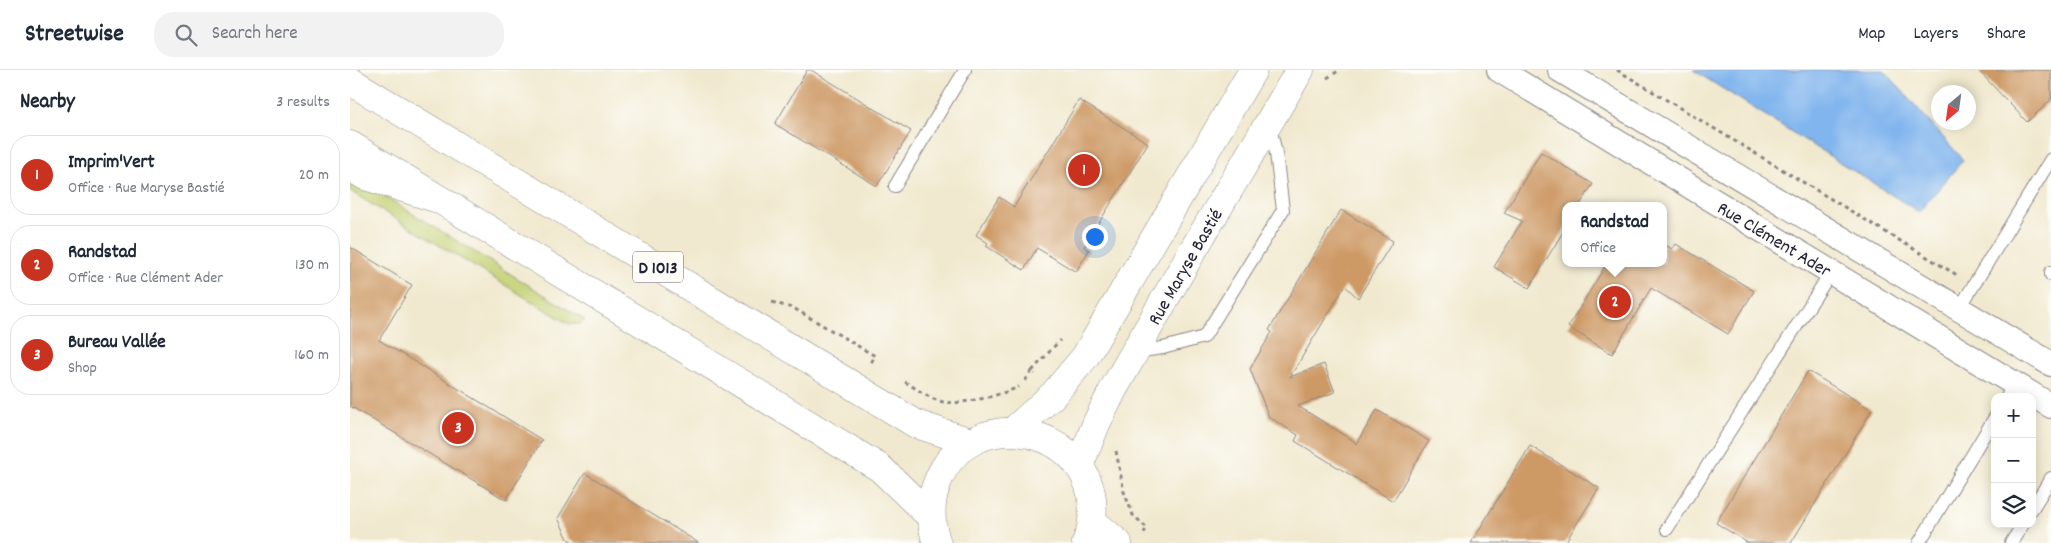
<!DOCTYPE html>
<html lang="en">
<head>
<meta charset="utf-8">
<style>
	:root { --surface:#fff; --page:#f2f2f3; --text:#1f2937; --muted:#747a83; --line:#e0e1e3; --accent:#c8321e }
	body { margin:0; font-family:Dekko,sans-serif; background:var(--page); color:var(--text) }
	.controls { position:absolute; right:15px; bottom:15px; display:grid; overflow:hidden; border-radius:10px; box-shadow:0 2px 12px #0003 }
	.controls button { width:45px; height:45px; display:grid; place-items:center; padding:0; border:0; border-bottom:1px solid var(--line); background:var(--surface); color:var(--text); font:25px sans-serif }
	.compass { position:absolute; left:1581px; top:15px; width:45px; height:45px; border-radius:50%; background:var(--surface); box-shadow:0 2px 12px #0003; rotate:209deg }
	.you { position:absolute; left:744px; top:166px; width:18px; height:18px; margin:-12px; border:4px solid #fff; border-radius:50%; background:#1a73e8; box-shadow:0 0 0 8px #1a73e833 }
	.badge { display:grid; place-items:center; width:32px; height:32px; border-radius:50%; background:var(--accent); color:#fff; font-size:16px; font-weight:700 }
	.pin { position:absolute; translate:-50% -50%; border:2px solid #fff; box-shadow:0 1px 5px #0006 }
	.popup { position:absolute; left:1212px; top:132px; width:105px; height:65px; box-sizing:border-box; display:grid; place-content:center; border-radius:10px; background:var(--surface); filter:drop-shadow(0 1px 4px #0005); font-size:16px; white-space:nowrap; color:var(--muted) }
	.popup b { font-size:19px; color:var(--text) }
	.popup::after { content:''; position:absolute; left:50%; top:100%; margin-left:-10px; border:10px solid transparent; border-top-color:var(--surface) }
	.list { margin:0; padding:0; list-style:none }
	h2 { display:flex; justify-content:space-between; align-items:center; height:65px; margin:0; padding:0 20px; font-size:21px }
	h2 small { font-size:16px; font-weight:400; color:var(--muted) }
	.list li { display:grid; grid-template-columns:32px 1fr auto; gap:15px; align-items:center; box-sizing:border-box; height:80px; margin:0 10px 10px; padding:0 10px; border:1px solid var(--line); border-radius:20px }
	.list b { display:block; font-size:19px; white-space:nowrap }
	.list p { margin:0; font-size:16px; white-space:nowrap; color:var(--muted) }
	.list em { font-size:16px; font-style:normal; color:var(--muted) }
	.icon { flex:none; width:28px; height:28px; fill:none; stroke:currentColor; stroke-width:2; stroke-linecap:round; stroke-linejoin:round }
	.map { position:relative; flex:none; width:1701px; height:473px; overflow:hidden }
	header { display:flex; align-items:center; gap:30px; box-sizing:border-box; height:70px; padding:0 25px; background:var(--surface); border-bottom:1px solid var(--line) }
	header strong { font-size:24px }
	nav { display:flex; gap:28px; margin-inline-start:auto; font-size:18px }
	.search { width:350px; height:45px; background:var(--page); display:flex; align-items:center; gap:12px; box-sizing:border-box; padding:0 18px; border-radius:20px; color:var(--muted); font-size:19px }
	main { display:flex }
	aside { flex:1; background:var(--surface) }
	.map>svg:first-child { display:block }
</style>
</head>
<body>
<header>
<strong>Streetwise</strong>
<div class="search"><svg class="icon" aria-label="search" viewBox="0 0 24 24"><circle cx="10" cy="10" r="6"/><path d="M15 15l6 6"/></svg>Search here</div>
<nav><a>Map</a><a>Layers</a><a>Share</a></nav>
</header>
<main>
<aside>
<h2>Nearby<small>3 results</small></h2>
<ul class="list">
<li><span class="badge">1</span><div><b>Imprim'Vert</b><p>Office · Rue Maryse Bastié</p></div><em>20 m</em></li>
<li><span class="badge">2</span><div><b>Randstad</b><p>Office · Rue Clément Ader</p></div><em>130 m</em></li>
<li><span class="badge">3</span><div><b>Bureau Vallée</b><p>Shop</p></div><em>160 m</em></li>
</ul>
</aside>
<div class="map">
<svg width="1701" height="473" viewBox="0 0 1701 473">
	<rect width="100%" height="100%" fill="#fdfcf7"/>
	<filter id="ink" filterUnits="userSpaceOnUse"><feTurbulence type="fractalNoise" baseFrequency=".02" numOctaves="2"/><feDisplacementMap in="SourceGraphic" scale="10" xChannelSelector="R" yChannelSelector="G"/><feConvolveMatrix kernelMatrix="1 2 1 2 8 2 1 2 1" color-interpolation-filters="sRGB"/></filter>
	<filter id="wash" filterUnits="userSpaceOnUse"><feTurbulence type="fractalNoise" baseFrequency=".0096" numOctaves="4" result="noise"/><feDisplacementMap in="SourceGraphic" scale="20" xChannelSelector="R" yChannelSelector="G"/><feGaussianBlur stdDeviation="1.12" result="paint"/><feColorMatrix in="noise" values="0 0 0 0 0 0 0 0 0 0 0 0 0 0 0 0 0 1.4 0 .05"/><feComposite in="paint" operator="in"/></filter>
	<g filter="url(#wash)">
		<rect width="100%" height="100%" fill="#f1e9cf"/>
		<path fill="#c3d072" stroke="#727956" d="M 0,105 L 235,250 L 230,254 L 219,254 L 0,121 Z"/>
		<path fill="#81b5ee" stroke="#526c94" d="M 1343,0 L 1534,0 L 1613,90 L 1569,142 Z"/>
		<g id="blocks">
			<path fill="#cd9965" d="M 457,0 L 461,0 L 561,61 L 527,116 L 425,54 Z
				M 1628,0 L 1701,0 L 1701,30 L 1677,52 Z
				M 729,30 L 798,73 L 734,177 L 739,180 L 726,202 L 687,178 L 674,200 L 636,176 L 638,173 L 626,165 L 649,127 L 664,137 Z
				M 1191,82 L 1243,114 L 1229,136 L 1216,136 L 1216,157 L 1179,218 L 1144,197 L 1172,151 L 1154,143 Z
				M 991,140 L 1043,171 L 1008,228 L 995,216 L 940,307 L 974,294 L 985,322 L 948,336 L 1004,371 L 1006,374 L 1027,340 L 1079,371 L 1043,431 L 945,371 L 948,365 L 919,347 L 900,299 L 922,262 L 919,260 Z
				M 1314,174 L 1322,179 L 1326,174 L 1404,221 L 1378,264 L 1301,218 L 1262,284 L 1218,257 L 1257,193 L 1314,193 Z
				M 0,177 L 62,215 L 29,270 L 192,370 L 156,430 L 0,336 Z
				M 1458,301 L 1522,340 L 1441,473 L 1398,473 L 1366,453 Z
				M 1180,376 L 1249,418 L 1215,473 L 1121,473 Z
				M 235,403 L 349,473 L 225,473 L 218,469 L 208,448 Z"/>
		</g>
	</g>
	<g filter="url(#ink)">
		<use href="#blocks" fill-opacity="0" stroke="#8a8685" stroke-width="1"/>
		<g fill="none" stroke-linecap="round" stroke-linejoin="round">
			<g stroke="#8a8685" stroke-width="14">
				<path id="service" d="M 545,116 L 615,0
					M 1701,202 L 1701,205
					M 1609,239 L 1701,89
					M 784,282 L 813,278 L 854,267 L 933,140 L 926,83 L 920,57
					M 1657,327 L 1664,313
					M 1682,439 L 1701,408
					M 1317,459 L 1481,202
					M 1569,473 L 1645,347
					M 1661,473 L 1673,454"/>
			</g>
			<g stroke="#8a8685" stroke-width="26">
				<path id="minor" d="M 1149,0 L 1701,336
					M 1210,0 L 1701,294"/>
			</g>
			<g stroke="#8a8685" stroke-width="29">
				<path id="tertiary" d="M 663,361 L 703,325 L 735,287 L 903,0
					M 729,396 L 747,352 L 764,318 L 836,192 L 950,0"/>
			</g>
			<g stroke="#8a8685" stroke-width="29">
				<path id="primary" d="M 0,11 L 566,354 L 621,372
					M 0,75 L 530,398 L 581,447
					M 742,451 L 768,473
					M 587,473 C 580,453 579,434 587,413 C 620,326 753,358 742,451 C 742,458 738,466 736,473"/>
			</g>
			<g stroke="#8a8685" stroke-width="29">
				<path id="trunk" d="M 0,97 L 15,106 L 88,129"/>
			</g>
			<path stroke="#8a8685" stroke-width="3" stroke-dasharray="4 4" stroke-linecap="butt" d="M 1267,0 L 1607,205
				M 977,8 L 990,0
				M 422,232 L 445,239 L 525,286 L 520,294
				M 682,301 L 710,270
				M 675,311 L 682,301 L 685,304
				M 555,312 C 566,318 581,330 593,332 C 614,335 650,325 669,317
				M 766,381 L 774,422 L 783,445 L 797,458 L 793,464"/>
			<use href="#service" stroke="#fff" stroke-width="12"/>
			<use href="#minor" stroke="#fff" stroke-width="24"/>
			<use href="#tertiary" stroke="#fff" stroke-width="28"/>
			<use href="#primary" stroke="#fff" stroke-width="28"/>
			<use href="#trunk" stroke="#fff" stroke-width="28"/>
		</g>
	</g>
	<g text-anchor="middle" stroke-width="4" stroke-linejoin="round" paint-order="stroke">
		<rect fill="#fdfcf7" stroke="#646373" stroke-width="1" x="283" y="181.5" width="50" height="31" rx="4"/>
		<g font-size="18" font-weight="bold" fill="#22223b">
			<text x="308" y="203">D 1013</text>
		</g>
		<g font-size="19" fill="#22223b" stroke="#fdfcf7">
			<text transform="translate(1425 168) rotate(31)" y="7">Rue Clément Ader</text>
			<text transform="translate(834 196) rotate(-60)" y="7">Rue Maryse Bastié</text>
		</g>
	</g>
</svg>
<div class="controls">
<button>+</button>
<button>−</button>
<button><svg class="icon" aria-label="layers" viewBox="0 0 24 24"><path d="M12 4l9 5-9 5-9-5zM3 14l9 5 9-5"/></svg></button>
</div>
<svg class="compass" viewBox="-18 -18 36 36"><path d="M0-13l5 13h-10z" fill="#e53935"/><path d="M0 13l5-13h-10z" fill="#747a83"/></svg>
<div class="you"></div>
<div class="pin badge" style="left:734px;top:100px">1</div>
<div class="pin badge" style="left:1265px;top:232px">2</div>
<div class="popup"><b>Randstad</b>Office</div>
<div class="pin badge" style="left:108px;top:358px">3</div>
</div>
</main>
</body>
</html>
